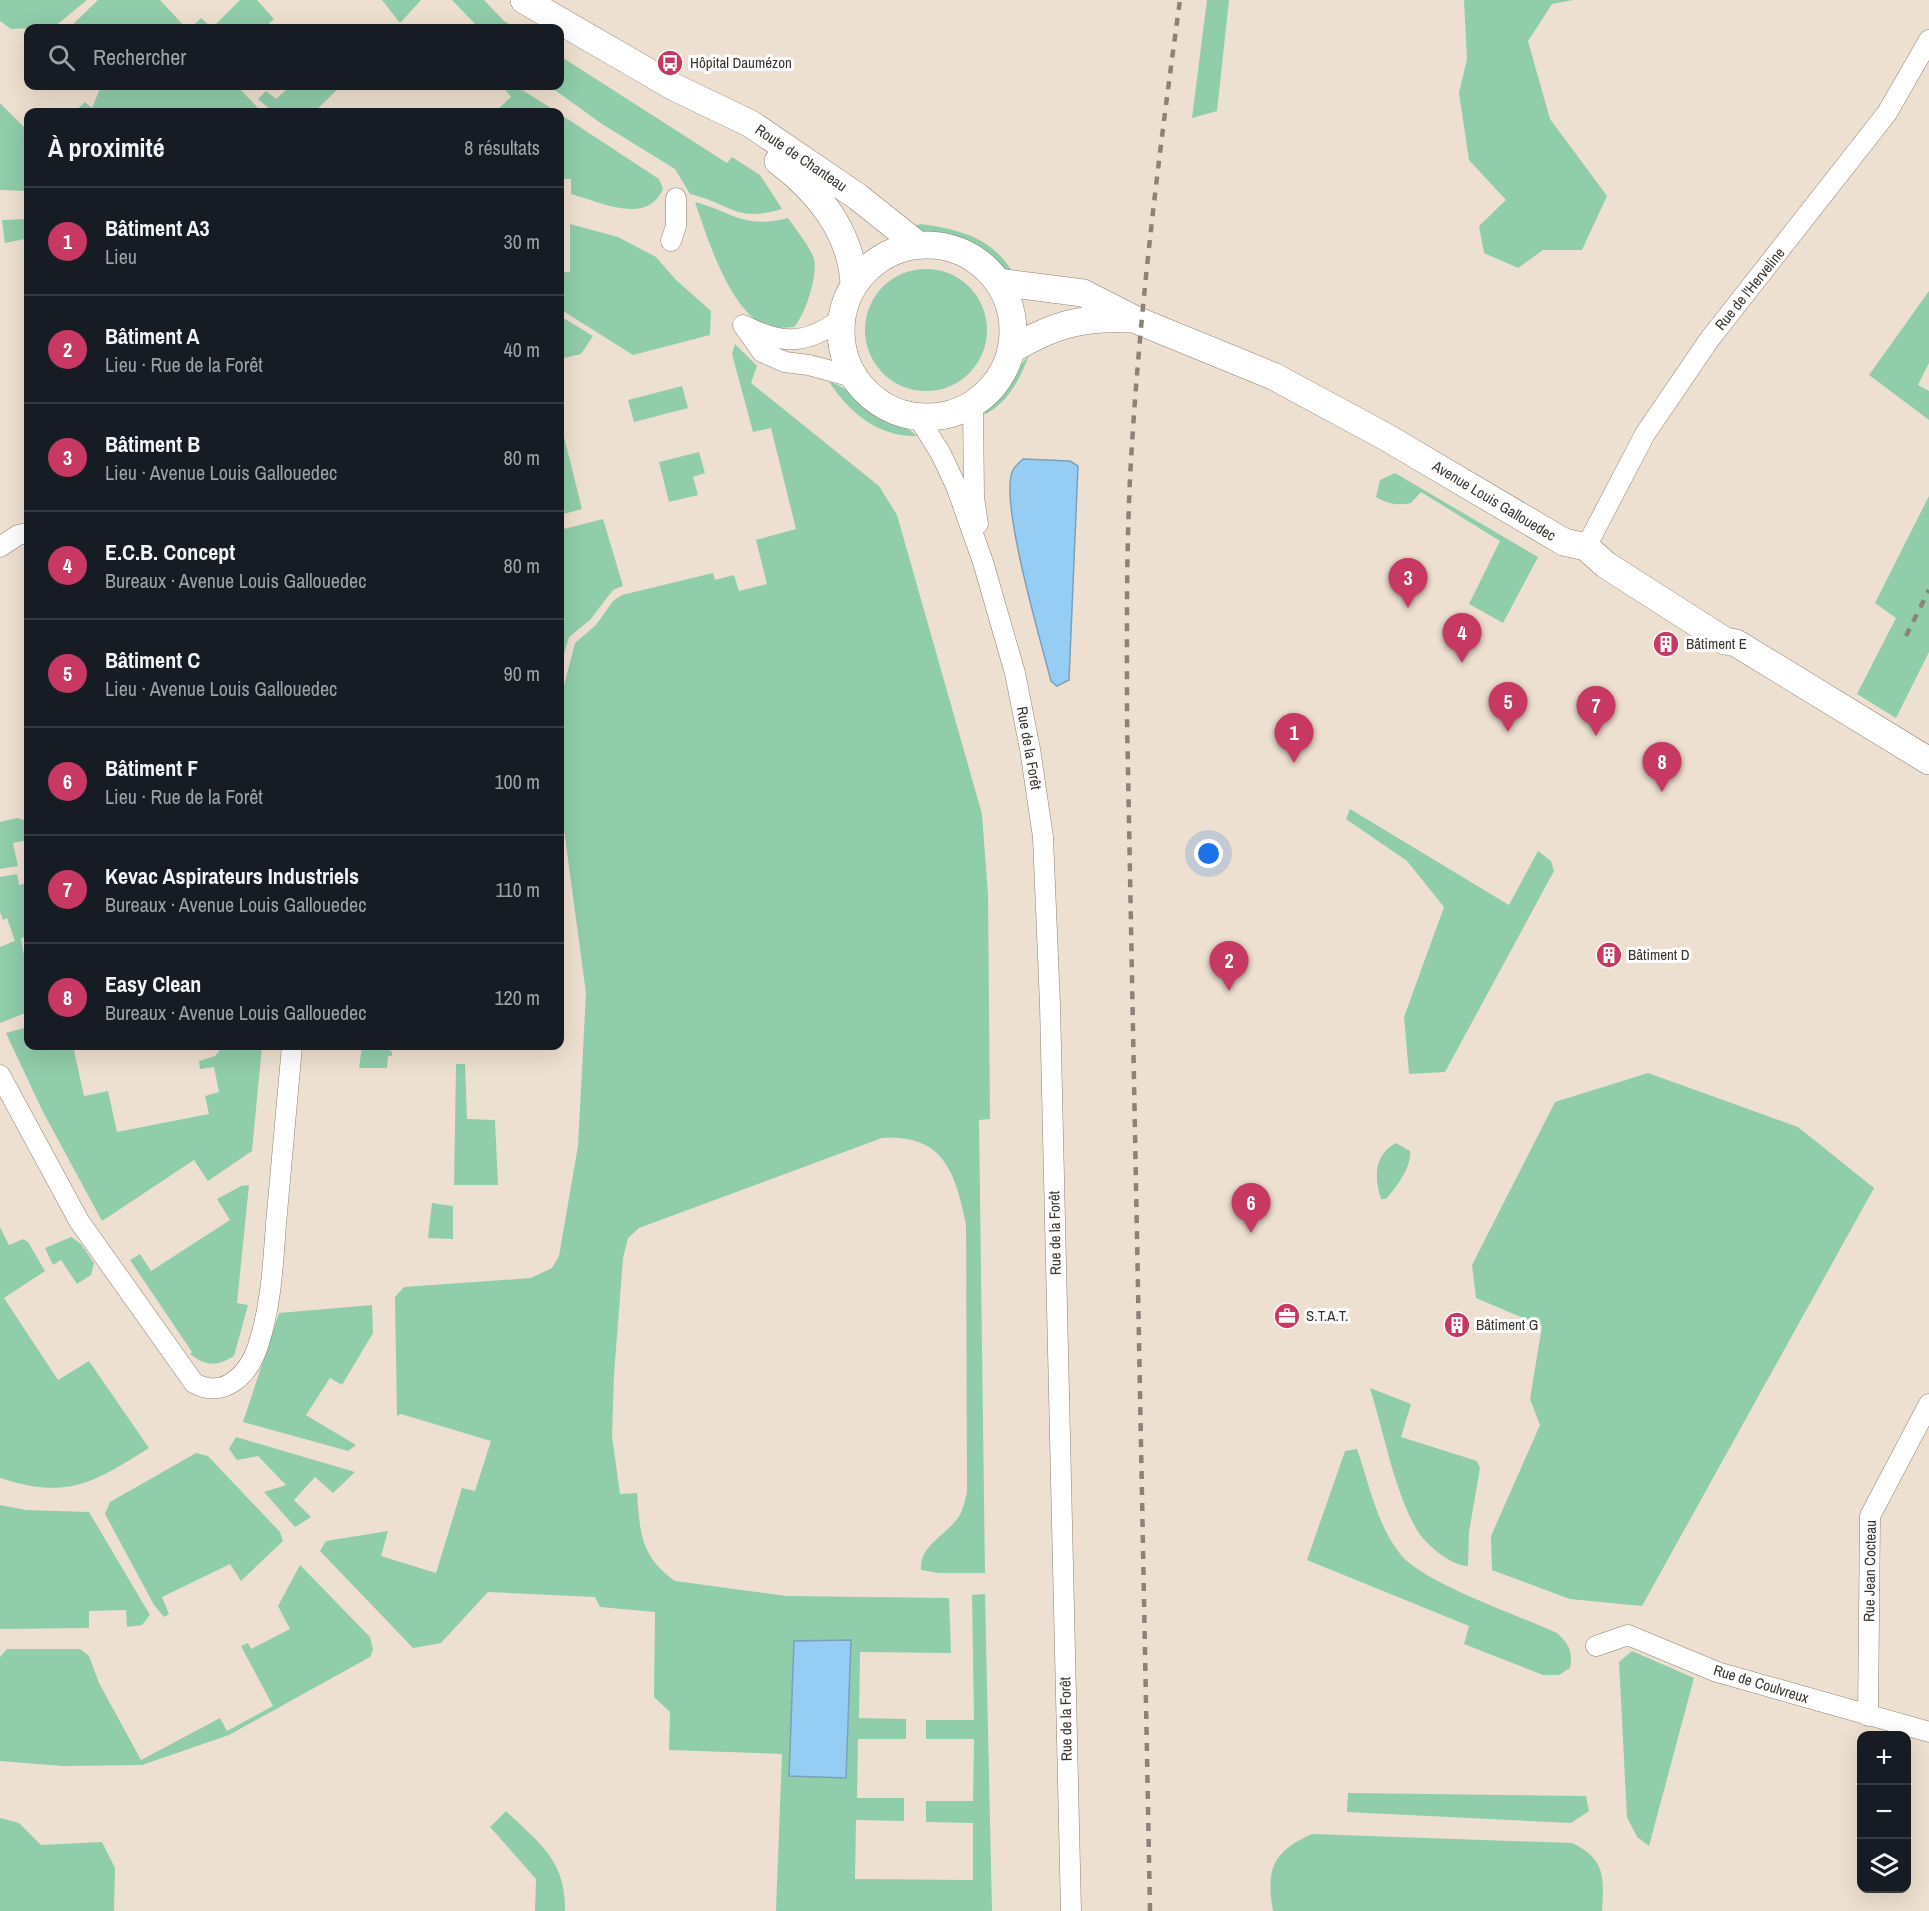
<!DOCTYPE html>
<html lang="fr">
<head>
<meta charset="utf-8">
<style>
	:root { --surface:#171b24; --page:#242831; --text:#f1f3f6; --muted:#9ea1a6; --line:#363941; --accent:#c73963 }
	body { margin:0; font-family:"Archivo Narrow",sans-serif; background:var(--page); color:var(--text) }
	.controls { position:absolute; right:18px; bottom:18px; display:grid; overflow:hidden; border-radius:12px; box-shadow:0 6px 24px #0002 }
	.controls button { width:54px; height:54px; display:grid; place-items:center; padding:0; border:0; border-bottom:2px solid var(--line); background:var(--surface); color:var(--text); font:30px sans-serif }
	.you { position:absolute; left:1209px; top:854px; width:21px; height:21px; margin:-15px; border:4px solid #fff; border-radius:50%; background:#1a73e8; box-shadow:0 0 0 9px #1a73e833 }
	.badge { display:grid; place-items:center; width:39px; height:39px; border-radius:50%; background:var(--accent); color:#fff; font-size:20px; font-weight:700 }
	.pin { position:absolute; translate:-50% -50px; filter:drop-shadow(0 2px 3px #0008) }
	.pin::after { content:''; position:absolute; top:32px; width:21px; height:18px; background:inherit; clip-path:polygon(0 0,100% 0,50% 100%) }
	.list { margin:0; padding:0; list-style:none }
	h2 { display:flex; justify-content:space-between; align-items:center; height:78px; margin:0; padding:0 24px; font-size:26px }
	h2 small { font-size:20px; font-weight:400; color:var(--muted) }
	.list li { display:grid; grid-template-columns:39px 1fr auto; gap:18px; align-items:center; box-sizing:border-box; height:108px; padding:0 24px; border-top:2px solid var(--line) }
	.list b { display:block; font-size:22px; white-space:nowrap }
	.list p { margin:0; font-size:20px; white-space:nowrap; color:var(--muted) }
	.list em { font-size:20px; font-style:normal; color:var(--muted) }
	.icon { flex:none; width:33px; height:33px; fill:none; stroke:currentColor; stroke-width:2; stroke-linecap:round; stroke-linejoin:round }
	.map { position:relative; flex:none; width:1929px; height:1911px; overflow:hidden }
	.search { position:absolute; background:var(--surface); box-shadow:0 6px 24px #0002; left:24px; top:24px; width:540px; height:66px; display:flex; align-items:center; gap:15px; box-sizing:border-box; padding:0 21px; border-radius:12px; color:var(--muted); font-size:22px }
	.panel { position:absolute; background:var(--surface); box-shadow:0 6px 24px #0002; left:24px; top:108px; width:540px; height:942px; border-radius:12px }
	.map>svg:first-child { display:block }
</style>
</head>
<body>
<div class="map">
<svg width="1929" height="1911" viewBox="0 0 1929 1911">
	<rect width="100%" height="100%" fill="#eee0d0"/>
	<path fill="#90cdaa" d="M 0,0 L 87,0 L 54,27 L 11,29 L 0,21 Z
		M 98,0 L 160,0 L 186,28 L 69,28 Z
		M 240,0 L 257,0 L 274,19 L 264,28 L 197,28 L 194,25 L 201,18 L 212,28 Z
		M 382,0 L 421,0 L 400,23 Z
		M 452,0 L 484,0 L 504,21 L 516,28 L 479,28 Z
		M 1207,0 L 1229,0 L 1217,111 L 1192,118 Z
		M 1464,0 L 1573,0 L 1552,4 L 1528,41 L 1550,119 L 1607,196 L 1582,250 L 1543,250 L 1518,268 L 1484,253 L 1479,226 L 1506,200 L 1469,160 L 1459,93 L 1467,59 Z
		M 560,56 L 727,163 L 732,157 L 760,175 L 782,209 C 735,223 732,204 690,194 L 675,169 L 602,124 L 549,86 L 560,86 Z
		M 101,86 L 237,86 L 262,112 L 74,112 L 85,102 L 92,108 Z
		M 290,86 L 341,86 L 314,112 L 273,112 L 258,99 L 266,91 L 276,99 Z
		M 502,86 L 516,86 L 557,112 L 495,112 L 511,97 Z
		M 0,103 L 25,128 L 28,125 L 28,191 L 0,190 Z
		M 560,114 L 659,179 L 663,189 C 647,226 600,202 571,194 L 571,179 L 560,179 Z
		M 695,202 C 735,213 743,229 788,218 C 796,230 810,246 814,259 C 818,276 805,315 794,327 C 783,328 771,329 762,324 C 728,305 707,237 695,202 Z
		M 28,219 L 28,254 L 25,239 L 5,243 L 2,220 Z
		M 570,224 L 618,237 L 656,257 L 676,280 L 711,311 L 710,335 L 633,355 L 560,309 L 560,272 L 570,272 Z
		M 921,224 C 964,230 995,239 1016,278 C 1001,275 994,263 982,255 C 958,238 932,239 907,228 Z
		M865 330a61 61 0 1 1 122 0a61 61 0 1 1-122 0Z
		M 1929,291 L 1929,363 L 1918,385 L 1929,391 L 1929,420 L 1869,375 Z
		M 560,316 L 593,336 L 581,354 L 560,359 Z
		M 735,344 L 757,366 L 751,383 L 879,486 L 897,515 L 982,814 L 988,895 L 990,1119 L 979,1120 L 985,1573 L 939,1573 L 921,1570 C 919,1546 945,1536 958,1518 C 963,1511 965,1500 967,1492 L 966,1224 C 955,1171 943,1134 882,1138 L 639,1228 L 628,1238 L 623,1258 L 614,1375 L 612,1436 L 620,1494 L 637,1493 C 640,1532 640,1556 675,1581 L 787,1596 L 949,1598 L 951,1653 L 860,1652 L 859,1718 L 906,1719 L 906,1739 L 858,1739 L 857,1798 L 904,1798 L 904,1821 L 856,1820 L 855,1879 L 973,1880 L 973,1823 L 926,1822 L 926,1801 L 973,1801 L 974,1739 L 926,1739 L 926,1720 L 974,1720 L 972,1595 L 985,1594 L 992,1911 L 776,1911 L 782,1754 L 669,1750 L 670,1712 L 654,1697 L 655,1612 L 600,1607 L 595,1597 L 488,1592 L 441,1643 L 413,1648 L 320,1551 L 326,1541 L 388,1531 L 381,1556 L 436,1573 L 462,1488 L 475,1491 L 491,1441 L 401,1414 L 397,1416 L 395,1297 L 404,1287 L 531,1278 L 552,1268 L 559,1256 L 578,1146 L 586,993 L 560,800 L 560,701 L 575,643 L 596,625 L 613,601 L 622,595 L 713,573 L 715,580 L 734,575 L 739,591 L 767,584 L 756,540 L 796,529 L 771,428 L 753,432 L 732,354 Z
		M 1029,355 C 1020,379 1008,403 984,415 L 989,403 Z
		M 829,382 C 849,387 860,402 876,413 C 890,422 905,424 917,436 C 878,437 850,413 829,382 Z
		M 682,386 L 688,408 L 634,422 L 628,400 Z
		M 560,421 L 582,509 L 560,515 Z
		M 699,452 L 705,473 L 693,477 L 698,495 L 669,502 L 659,462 Z
		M 1395,473 L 1538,557 L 1503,623 L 1469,604 L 1500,541 L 1421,492 L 1411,503 C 1398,506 1388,504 1376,497 L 1380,480 Z
		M 1929,496 L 1929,652 L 1896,718 L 1857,694 L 1896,618 L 1875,603 Z
		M 603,519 L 623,586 L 613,590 L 590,620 L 569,637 L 560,667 L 560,530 Z
		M 1350,809 L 1509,905 L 1538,851 L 1551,861 L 1554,871 L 1445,1072 L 1409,1074 L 1404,1017 L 1444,907 L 1407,861 L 1346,819 Z
		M 17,818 L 25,820 L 28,840 L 13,843 L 18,866 L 0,869 L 0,822 Z
		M 17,874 L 19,885 L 28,883 L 28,902 L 24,904 L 28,936 L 21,938 L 28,979 L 28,1012 L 0,1023 L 0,947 L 15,941 L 7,918 L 3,920 L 0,912 L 0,877 Z
		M 28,1027 L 28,1046 L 73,1046 L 84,1096 L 108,1091 L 117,1132 L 209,1114 L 205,1096 L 219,1092 L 214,1067 L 200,1069 L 199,1061 L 215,1056 L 223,1046 L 262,1046 L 252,1151 L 208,1181 L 194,1160 L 102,1221 L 42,1110 L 6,1033 Z
		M 362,1046 L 384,1046 L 392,1052 L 392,1056 L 388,1056 L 387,1068 L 359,1068 Z
		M 456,1064 L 465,1064 L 467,1119 L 495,1120 L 498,1185 L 454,1185 Z
		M 1648,1073 L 1798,1127 L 1874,1188 L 1642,1606 L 1570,1599 L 1492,1570 L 1491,1536 L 1540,1425 L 1530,1399 L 1542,1326 L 1476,1298 L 1472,1265 L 1555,1102 Z
		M 1396,1143 L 1410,1151 C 1412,1166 1396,1188 1386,1199 L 1381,1199 C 1374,1178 1374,1154 1396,1143 Z
		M 249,1185 L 237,1303 L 248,1305 L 234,1356 C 216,1367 206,1366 190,1354 L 192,1352 L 130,1260 L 140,1254 L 151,1271 L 230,1220 L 217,1199 L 241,1186 Z
		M 432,1203 L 453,1206 L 453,1239 L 428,1238 Z
		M 0,1227 L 9,1245 L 23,1239 L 28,1242 L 45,1271 L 4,1298 L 58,1380 L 89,1361 L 149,1448 C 93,1483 68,1500 0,1478 Z
		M 71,1237 L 81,1244 L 94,1263 L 91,1275 L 77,1284 L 61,1260 L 53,1265 L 45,1248 Z
		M 372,1305 L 373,1333 L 342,1385 L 330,1378 L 306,1415 L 356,1445 L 348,1451 L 243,1422 L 279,1313 Z
		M 1370,1388 L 1411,1404 L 1401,1437 L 1477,1461 L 1480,1468 L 1469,1532 L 1468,1566 C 1451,1566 1425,1544 1417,1530 C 1394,1490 1384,1433 1370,1388 Z
		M 236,1437 L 355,1472 L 333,1493 L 315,1477 L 294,1500 L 311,1517 L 295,1527 L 264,1492 L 286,1485 L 258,1456 L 237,1460 L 229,1449 Z
		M 1357,1449 C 1369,1483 1377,1526 1401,1555 C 1424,1583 1520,1616 1557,1633 C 1569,1644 1573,1651 1570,1668 L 1559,1675 L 1543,1675 L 1464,1644 L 1469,1626 L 1307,1560 L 1345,1451 Z
		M 196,1453 L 208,1456 L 280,1532 L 283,1541 L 241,1581 L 230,1564 L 162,1597 L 169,1614 L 164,1617 L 154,1605 L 105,1514 L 110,1502 Z
		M 0,1505 L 26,1510 L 89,1512 L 150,1615 L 142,1625 L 127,1627 L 126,1610 L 89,1611 L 89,1628 L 0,1629 Z
		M 300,1565 L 370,1637 L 373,1650 L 370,1657 L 229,1735 L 142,1765 L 63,1766 L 0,1761 L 0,1657 L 7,1649 L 80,1649 L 89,1656 L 99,1683 L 141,1760 L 220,1718 L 227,1731 L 273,1706 L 241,1646 L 248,1643 L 251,1649 L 290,1629 L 278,1606 Z
		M 1632,1651 L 1694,1678 L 1649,1846 L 1637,1837 L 1627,1817 L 1619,1662 Z
		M 1348,1793 L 1586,1796 L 1589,1811 L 1571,1823 L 1347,1812 Z
		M 506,1811 C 539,1843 566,1860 565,1911 L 535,1911 L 536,1879 L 490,1827 Z
		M 0,1818 L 19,1823 L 41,1845 L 102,1842 L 115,1868 L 114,1911 L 0,1911 Z
		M 1312,1834 L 1572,1843 C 1606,1859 1604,1878 1602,1911 L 1273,1911 C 1266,1869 1272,1852 1312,1834 Z"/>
	<path fill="#96cdf4" stroke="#7ba0b9" stroke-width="1.5" d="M 1023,459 L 1070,461 L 1078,466 L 1069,680 L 1057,686 L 1051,681 C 1042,645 998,498 1013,470 C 1015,466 1020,462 1023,459 Z
		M 851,1640 L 846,1778 L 789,1776 L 794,1641 Z"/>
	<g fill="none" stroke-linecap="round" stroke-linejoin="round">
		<g stroke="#8d8072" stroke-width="21">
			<path id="minor" d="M 671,241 L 676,226 L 676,198
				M 743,325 L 762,352 L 785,362 L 809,365 L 853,377
				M 745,326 C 783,345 807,345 842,318
				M 973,404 L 974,498 L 978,524
				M 918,417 L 941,454 L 956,486 L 983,562 L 1015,673 L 1030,749 L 1043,837 L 1050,1005 L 1071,1911
				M 0,547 L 18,535 L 28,533
				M 1586,547 L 1645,434 L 1709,340 L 1887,113 L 1929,40
				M 0,1075 L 79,1221 L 194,1383 C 224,1400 249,1374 258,1346 C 271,1307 273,1265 276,1224 C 281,1164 287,1105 292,1046
				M 1596,1646 L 1628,1635 L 1717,1672 L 1929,1732
				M 1868,1716 L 1870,1516 L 1929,1404"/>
		</g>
		<g stroke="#8d8072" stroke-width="28">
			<path id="secondary" d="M 524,0 L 674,87 L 751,124 L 858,197 L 918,245
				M 778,161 C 818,191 852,233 854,285
				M841 331a86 86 0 1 1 172 0a86 86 0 1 1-172 0Z
				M 998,282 L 1083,293 L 1136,320 L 1273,376 L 1386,437 L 1564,542 L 1586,547 L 1606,565 L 1725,641 L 1736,643 L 1929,761
				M 1011,350 C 1053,325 1080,317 1129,319"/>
		</g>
		<use href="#minor" stroke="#fff" stroke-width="20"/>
		<use href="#secondary" stroke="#fff" stroke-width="27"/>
		<path stroke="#8b8278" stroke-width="4.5" stroke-dasharray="8 8" stroke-linecap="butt" d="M 1906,636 L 1929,590
			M 1150,1911 L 1127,718 C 1127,632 1126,546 1131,460 C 1140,306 1159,153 1180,0"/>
	</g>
	<defs>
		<g id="bus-disc" transform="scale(1.35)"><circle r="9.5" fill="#c73963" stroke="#fff"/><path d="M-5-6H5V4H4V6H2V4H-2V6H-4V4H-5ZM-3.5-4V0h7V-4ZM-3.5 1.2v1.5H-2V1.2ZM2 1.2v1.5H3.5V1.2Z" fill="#fff"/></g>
		<g id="building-disc" transform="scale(1.35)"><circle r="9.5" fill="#c73963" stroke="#fff"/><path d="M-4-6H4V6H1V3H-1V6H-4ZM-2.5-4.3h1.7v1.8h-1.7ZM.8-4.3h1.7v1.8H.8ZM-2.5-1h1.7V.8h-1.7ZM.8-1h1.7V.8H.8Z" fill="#fff"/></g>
		<g id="office-disc" transform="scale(1.35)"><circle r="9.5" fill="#c73963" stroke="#fff"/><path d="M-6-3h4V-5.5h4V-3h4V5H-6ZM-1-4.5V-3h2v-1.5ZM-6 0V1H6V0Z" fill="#fff"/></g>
	</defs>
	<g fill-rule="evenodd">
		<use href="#bus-disc" x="670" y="63"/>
		<use href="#building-disc" x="1666" y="644"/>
		<use href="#building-disc" x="1609" y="955"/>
		<use href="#office-disc" x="1287" y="1316"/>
		<use href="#building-disc" x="1457" y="1325"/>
	</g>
	<g text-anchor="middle" stroke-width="6" stroke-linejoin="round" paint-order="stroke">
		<g font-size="15" fill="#3b3630" stroke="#fff" text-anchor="start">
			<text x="690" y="68">Hôpital Daumézon</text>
			<text x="1686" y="649">Bâtiment E</text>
			<text x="1628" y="960">Bâtiment D</text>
			<text x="1306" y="1321">S.T.A.T.</text>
			<text x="1476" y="1330">Bâtiment G</text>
		</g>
		<g font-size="15" fill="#3b3630" stroke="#fff">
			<text transform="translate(801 158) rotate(34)" y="5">Route de Chanteau</text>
			<text transform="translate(1750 289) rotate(-51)" y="5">Rue de l'Herveline</text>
			<text transform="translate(1494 501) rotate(31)" y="5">Avenue Louis Gallouedec</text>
			<text transform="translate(1029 748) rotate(80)" y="5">Rue de la Forêt</text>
			<text transform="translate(1055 1233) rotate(-91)" y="5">Rue de la Forêt</text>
			<text transform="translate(1870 1571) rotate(-89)" y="5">Rue Jean Cocteau</text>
			<text transform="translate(1761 1684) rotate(17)" y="5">Rue de Coulvreux</text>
			<text transform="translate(1066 1719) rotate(-91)" y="5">Rue de la Forêt</text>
		</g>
	</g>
</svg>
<div class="controls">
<button>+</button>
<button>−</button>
<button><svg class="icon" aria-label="layers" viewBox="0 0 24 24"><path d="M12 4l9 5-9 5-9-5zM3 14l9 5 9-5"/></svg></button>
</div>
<div class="you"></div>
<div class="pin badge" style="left:1294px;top:763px">1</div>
<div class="pin badge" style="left:1229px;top:991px">2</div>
<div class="pin badge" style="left:1408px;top:608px">3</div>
<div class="pin badge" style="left:1462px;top:663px">4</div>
<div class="pin badge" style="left:1508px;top:732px">5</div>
<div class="pin badge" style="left:1251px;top:1233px">6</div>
<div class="pin badge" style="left:1596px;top:736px">7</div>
<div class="pin badge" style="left:1662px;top:792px">8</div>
<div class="search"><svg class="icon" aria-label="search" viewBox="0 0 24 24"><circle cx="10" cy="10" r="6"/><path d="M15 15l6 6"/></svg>Rechercher</div>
<section class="panel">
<h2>À proximité<small>8 résultats</small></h2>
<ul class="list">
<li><span class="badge">1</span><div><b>Bâtiment A3</b><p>Lieu</p></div><em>30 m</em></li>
<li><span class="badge">2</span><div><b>Bâtiment A</b><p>Lieu · Rue de la Forêt</p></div><em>40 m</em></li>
<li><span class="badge">3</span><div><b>Bâtiment B</b><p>Lieu · Avenue Louis Gallouedec</p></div><em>80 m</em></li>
<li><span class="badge">4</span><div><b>E.C.B. Concept</b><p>Bureaux · Avenue Louis Gallouedec</p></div><em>80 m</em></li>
<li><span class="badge">5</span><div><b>Bâtiment C</b><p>Lieu · Avenue Louis Gallouedec</p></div><em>90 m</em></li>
<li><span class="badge">6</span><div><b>Bâtiment F</b><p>Lieu · Rue de la Forêt</p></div><em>100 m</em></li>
<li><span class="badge">7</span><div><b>Kevac Aspirateurs Industriels</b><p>Bureaux · Avenue Louis Gallouedec</p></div><em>110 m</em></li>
<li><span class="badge">8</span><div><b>Easy Clean</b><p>Bureaux · Avenue Louis Gallouedec</p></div><em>120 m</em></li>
</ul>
</section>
</div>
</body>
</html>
